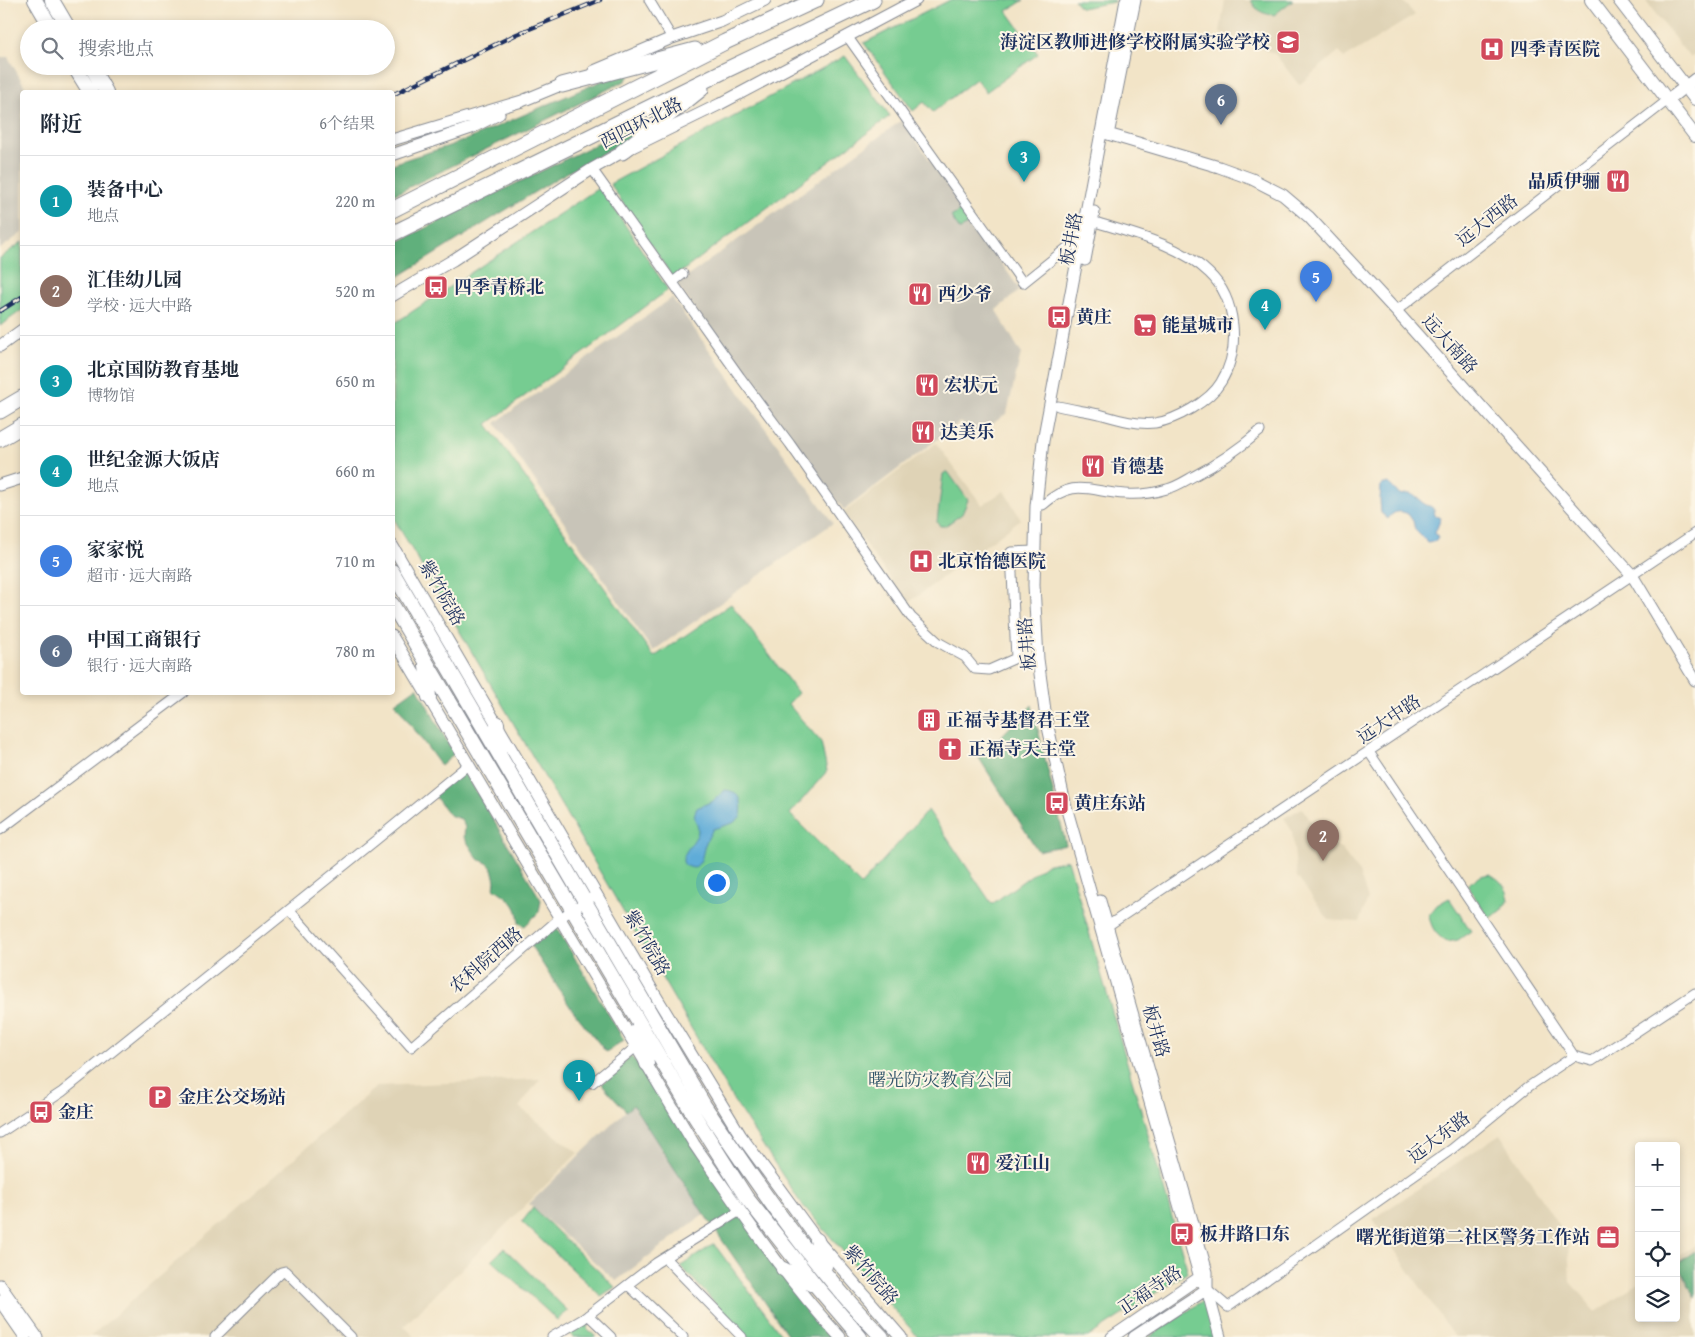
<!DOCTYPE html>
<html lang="zh">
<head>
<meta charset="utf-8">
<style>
	:root { --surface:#fff; --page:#f6f6f7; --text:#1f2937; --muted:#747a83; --line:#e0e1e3; --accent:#b45309 }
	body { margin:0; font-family:"Gentium Book Plus","Noto Serif SC",serif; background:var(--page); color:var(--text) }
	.controls { position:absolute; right:15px; bottom:15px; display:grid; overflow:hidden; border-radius:5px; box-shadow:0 2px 8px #0003 }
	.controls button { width:45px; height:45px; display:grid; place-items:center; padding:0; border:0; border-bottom:1px solid var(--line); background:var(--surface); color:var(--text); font:25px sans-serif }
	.you { position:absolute; left:716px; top:882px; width:18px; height:18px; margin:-12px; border:4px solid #fff; border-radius:50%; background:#1a73e8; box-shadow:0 0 0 8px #1a73e833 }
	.badge { display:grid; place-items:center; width:32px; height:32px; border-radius:50%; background:var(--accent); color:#fff; font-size:16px; font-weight:700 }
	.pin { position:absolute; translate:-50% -41px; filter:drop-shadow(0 1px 2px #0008) }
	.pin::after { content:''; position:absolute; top:26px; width:18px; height:15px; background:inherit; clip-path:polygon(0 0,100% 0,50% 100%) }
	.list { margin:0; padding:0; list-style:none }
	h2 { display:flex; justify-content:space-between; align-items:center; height:65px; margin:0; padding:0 20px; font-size:21px }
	h2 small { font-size:16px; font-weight:400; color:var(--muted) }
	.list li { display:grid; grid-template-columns:32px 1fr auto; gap:15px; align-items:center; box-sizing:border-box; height:90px; padding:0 20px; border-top:1px solid var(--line) }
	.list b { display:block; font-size:19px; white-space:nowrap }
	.list p { margin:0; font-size:16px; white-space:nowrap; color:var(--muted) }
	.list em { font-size:16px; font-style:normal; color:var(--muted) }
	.icon { flex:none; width:28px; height:28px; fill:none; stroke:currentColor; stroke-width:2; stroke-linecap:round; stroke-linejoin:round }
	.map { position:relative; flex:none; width:1695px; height:1337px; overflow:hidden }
	.search { position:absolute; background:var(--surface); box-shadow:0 2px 8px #0003; left:20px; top:20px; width:375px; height:55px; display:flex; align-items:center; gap:12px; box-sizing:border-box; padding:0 18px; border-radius:28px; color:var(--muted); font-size:19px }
	.panel { position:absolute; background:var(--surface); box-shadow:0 2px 8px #0003; left:20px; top:90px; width:375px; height:605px; border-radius:5px }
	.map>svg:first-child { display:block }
</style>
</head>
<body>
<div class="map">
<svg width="1695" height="1337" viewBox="0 0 1695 1337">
	<rect width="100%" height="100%" fill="#fcf5e5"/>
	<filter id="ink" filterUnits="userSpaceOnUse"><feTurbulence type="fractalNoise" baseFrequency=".02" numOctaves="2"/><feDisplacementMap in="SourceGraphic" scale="10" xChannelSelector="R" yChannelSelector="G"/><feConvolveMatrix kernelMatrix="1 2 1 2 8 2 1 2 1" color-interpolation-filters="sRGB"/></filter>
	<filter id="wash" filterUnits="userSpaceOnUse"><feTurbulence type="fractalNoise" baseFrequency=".0096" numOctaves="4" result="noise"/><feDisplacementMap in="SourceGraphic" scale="20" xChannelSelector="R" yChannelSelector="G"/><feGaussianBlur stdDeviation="1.12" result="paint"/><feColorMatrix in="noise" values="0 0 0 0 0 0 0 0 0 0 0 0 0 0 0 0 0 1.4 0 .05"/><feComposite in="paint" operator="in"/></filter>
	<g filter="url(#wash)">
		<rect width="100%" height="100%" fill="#f2e4c7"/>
		<path fill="#dfd3b6" d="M 1225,0 L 1402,0 L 1415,15 L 1344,58 L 1339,51 L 1299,85 L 1275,54 L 1220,32 Z
			M 1645,0 L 1695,0 L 1695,54 L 1690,58 Z
			M 936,443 L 982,505 L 1004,491 L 1021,519 L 908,603 L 843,513 Z
			M 1302,808 L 1320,834 L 1342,850 L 1359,872 L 1368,899 L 1359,922 L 1329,920 L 1297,877 L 1292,831 L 1284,818 Z
			M 540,1079 L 519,1107 L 578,1153 L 404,1326 L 415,1337 L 90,1337 L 377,1086 Z
			M 1500,1134 L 1568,1240 L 1570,1282 L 1596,1312 L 1639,1283 L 1639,1318 L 1676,1318 L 1676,1258 L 1695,1245 L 1695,1337 L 1455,1337 L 1373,1219 Z"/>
		<path fill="#c8c4b8" d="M 0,57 L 8,57 L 28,92 L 22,92 L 22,233 L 0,249 Z
			M 902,120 L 1020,290 L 996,310 L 1021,353 L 1007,413 L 979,434 L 960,422 L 844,510 L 677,284 Z
			M 672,298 L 833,523 L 653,651 L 495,423 Z
			M 633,1104 L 704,1214 L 616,1281 L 529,1204 Z"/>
		<path fill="#76cc91" stroke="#487e78" d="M 950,0 L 1024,0 L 1007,11 L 1038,54 L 986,92 L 976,79 L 933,112 L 924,102 L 913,111 L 864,43 Z
			M 1074,0 L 1114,0 L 1114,2 L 1081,8 Z
			M 1251,0 L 1293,0 L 1274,15 C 1263,14 1256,11 1251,0 Z
			M 845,56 L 890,116 L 673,278 L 610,184 Z
			M 600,187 L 668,290 L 487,424 L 654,657 L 731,604 L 798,693 L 788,704 L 821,742 L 827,771 L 790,814 L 861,885 L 928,810 L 992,904 L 1045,865 L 1068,860 L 1188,1272 L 1088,1337 L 918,1337 L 800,1202 L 732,1098 L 393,517 L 392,325 Z
			M 963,209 L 972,221 L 960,230 L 951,217 Z
			M 22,242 L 22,310 L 0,326 L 0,258 Z
			M 946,472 L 948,472 L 968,500 L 962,514 L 945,526 L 940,526 L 937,522 L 943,474 Z
			M 1490,874 C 1502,881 1507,887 1509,900 L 1501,911 L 1489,918 L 1467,885 L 1480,876 Z
			M 1449,898 L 1471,931 L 1458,940 L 1447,942 C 1436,935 1431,928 1429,915 L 1437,905 Z
			M 533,1208 L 615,1287 L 601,1296 L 522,1222 Z
			M 714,1244 L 783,1337 L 746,1337 L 681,1266 Z
			M 504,1248 L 568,1311 L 557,1320 L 492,1260 Z
			M 1204,1300 L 1214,1337 L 1149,1337 Z
			M 582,1321 L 588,1325 L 587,1328 L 596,1337 L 573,1337 L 568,1332 Z"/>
		<path fill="#60b07b" stroke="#3e706c" d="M 623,73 L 629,76 L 625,81 L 393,195 L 393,164 C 419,154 447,148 473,137 L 606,79 Z
			M 643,121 L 645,128 L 627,140 L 559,177 L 393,280 L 393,244 Z
			M 417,687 L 454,754 L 441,766 L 395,703 Z
			M 1032,705 L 1066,845 L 1038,851 L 979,758 Z
			M 462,772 L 469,779 L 541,900 L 539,912 L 525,926 L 519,923 C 518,903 509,899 494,888 L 495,881 L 492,868 L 487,863 L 478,859 L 464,837 L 465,827 L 461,819 L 449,815 L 434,795 Z
			M 555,925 L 624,1040 L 606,1052 L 571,1008 L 531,946 Z
			M 631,1055 L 740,1211 L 836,1337 L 789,1337 L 704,1214 L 633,1105 L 626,1111 L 602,1084 Z
			M 1695,1251 L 1695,1298 L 1678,1263 Z"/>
		<path fill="#5facd8" stroke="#3d6e9b" d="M 1388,483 C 1393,487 1395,492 1402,495 C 1412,491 1415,497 1423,503 C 1430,508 1434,504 1435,516 L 1441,518 L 1435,533 L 1438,537 L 1436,541 L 1428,543 L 1415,530 L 1413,521 L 1408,514 C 1400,510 1393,511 1388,519 L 1381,513 L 1380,500 L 1381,485 Z
			M 725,790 C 741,791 743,802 741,816 L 733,823 L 713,829 C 710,834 707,839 705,845 C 702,854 703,862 694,868 C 667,864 698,842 698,831 C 698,820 691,820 697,808 L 713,801 Z"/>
	</g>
	<g filter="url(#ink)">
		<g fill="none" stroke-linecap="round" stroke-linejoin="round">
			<g stroke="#868a92" stroke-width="11">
				<path id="minor" d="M 649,0 L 672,38
					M 847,36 L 1023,283 L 1083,235
					M 592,169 L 740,377 L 790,444 L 911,617 L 938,642 L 965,657 L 975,669 L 989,670 L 1016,658 L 1011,552 L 1034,551
					M 673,282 L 683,274
					M 1396,311 L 1668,100
					M 1058,406 C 1071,409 1085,411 1099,414 C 1117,419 1136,425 1155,423 C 1176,420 1210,401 1221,382 C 1241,350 1237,299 1209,273 C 1178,243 1132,234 1092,221
					M 1043,505 C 1074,477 1090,492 1125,494 C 1139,495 1154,493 1167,489 C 1176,487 1185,481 1194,476 C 1219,463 1239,449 1260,431
					M 1369,752 L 1574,1056
					M 0,830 L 184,692
					M 289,910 L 411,1047 L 560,918 L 597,894
					M 1103,929 L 1695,533
					M 592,1083 L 636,1047
					M 0,1133 L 62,1092 L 376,840 L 469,764
					M 665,1258 L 742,1337
					M 628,1285 L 683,1337
					M 1207,1289 L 1228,1307 L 1452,1149 L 1528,1087 L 1574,1056 L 1592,1061 L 1695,993
					M 588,1315 L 611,1337
					M 215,1337 L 281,1272 L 285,1271 L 351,1337
					M 552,1337 L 583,1319 L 656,1263 L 740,1211"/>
			</g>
			<g stroke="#868a92" stroke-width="13">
				<path id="tertiary" d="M 1126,0 L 1043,441 L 1036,506 L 1034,585 L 1038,659 L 1046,718 L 1065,803 L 1200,1278 L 1207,1289 L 1220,1337
					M 594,71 L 672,38 L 722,21 L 765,0
					M 1668,100 L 1695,79
					M 1109,130 L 1135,0
					M 1101,132 L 1219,167 L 1252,179 L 1283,195 L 1309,217 L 1396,311 L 1632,575 L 1695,680
					M 392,140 L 522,101 L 568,82
					M 392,155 L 471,128 L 499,114
					M 1085,260 L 1094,212
					M 392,296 L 453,260 L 592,169 L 622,152 L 720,104 L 916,0
					M 0,346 L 22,330
					M 0,485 L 22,478
					M 392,545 L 654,993 L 741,1136 L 817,1240 L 901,1337
					M 392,636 L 694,1144 C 740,1211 785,1278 840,1337
					M 1100,901 L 1207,1272 L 1207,1289
					M 0,1285 L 37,1337
					M 0,1301 L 25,1337
					M 1112,1337 L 1206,1273
					M 1134,1337 L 1207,1289"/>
			</g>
			<g stroke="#868a92" stroke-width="14">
				<path id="secondary" d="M 1591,0 L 1695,136
					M 1619,0 L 1695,99"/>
			</g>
			<g stroke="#868a92" stroke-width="16">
				<path id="primary" d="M 35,0 L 52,29
					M 52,0 L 69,29
					M 74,66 L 90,92
					M 91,66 L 106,92
					M 392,571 L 704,1105 C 757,1185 815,1269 882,1337
					M 392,604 L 692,1112 L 746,1197 L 817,1287 L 860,1337
					M 426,665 L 429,697
					M 497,723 L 499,751
					M 638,1028 L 647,1064
					M 817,1240 L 825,1266
					M 783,1269 L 811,1284"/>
			</g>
			<g stroke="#868a92" stroke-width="17">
				<path id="trunk" d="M 562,85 L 695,50
					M 622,152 L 701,89
					M 392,210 L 725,42 L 816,0
					M 392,234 L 726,70 L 873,0
					M 0,411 L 22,398
					M 0,439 L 22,426"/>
			</g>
			<use href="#minor" stroke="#fff" stroke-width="9"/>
			<use href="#tertiary" stroke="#fff" stroke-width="11"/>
			<use href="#secondary" stroke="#fff" stroke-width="12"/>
			<use href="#primary" stroke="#fff" stroke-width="14"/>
			<use href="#trunk" stroke="#fff" stroke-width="15"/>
			<g stroke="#1b2f5e" stroke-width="4.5">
				<path id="rail" d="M 392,95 L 517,34 L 600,0
					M 0,311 L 22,297"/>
			</g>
			<use href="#rail" stroke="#fcf5e5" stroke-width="2.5" stroke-dasharray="8" stroke-linecap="butt"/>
		</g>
	</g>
	<defs>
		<g id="school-square" transform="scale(1.25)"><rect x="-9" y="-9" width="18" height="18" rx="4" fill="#d1495b" stroke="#fcf5e5"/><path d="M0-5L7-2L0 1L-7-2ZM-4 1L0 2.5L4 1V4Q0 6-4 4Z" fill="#fff"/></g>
		<g id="hospital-square" transform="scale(1.25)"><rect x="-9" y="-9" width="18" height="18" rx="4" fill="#d1495b" stroke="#fcf5e5"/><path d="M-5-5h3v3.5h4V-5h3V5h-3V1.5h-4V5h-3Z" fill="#fff"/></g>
		<g id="restaurant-square" transform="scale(1.25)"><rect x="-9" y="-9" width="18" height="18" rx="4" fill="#d1495b" stroke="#fcf5e5"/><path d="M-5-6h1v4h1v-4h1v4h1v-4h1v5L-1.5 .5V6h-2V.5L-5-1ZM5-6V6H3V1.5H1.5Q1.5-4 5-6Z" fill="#fff"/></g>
		<g id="bus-square" transform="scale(1.25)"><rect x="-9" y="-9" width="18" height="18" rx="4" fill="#d1495b" stroke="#fcf5e5"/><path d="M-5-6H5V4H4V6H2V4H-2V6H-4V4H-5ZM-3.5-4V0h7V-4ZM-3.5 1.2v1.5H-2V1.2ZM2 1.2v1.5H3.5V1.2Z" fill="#fff"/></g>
		<g id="supermarket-square" transform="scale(1.25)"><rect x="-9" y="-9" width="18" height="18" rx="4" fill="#d1495b" stroke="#fcf5e5"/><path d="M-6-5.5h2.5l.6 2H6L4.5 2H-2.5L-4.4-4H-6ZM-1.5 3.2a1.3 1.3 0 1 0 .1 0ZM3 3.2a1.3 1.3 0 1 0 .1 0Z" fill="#fff"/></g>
		<g id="building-square" transform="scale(1.25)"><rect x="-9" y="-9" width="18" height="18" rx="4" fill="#d1495b" stroke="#fcf5e5"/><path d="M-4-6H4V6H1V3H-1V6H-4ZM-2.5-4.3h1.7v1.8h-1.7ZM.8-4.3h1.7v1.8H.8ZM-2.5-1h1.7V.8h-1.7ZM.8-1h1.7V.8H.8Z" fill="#fff"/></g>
		<g id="church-square" transform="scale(1.25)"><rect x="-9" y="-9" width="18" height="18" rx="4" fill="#d1495b" stroke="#fcf5e5"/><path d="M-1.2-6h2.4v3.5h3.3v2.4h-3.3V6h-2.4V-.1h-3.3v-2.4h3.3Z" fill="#fff"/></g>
		<g id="parking-square" transform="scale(1.25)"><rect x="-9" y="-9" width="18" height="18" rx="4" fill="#d1495b" stroke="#fcf5e5"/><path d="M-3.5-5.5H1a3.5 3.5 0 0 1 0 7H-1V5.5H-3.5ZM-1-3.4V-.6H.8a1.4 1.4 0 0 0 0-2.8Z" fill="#fff"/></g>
		<g id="office-square" transform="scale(1.25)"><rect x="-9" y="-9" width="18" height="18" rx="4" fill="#d1495b" stroke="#fcf5e5"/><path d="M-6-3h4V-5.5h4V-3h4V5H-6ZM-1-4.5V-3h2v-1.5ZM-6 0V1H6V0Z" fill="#fff"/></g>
	</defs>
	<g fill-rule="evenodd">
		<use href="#school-square" x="1288" y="42"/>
		<use href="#hospital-square" x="1492" y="49"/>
		<use href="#restaurant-square" x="1618" y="181"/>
		<use href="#bus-square" x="436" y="287"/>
		<use href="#restaurant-square" x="920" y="294"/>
		<use href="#bus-square" x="1059" y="317"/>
		<use href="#supermarket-square" x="1145" y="325"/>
		<use href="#restaurant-square" x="927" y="385"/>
		<use href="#restaurant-square" x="923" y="432"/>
		<use href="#restaurant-square" x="1093" y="466"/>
		<use href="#hospital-square" x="921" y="561"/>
		<use href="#building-square" x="929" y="720"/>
		<use href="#church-square" x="950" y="749"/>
		<use href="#bus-square" x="1057" y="803"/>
		<use href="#parking-square" x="160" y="1097"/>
		<use href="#bus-square" x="41" y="1112"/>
		<use href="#restaurant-square" x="978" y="1163"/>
		<use href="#bus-square" x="1182" y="1234"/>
		<use href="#office-square" x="1608" y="1237"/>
	</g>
	<g text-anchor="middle" stroke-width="4" stroke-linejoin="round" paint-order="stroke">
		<g font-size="18" font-weight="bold" fill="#1b2f5e" stroke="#fcf5e5" text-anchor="start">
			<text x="1270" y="48" text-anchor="end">海淀区教师进修学校附属实验学校</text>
			<text x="1510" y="55">四季青医院</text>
			<text x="1600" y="187" text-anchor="end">品质伊骊</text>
			<text x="454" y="293">四季青桥北</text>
			<text x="938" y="300">西少爷</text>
			<text x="1076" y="323">黄庄</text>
			<text x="1162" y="331">能量城市</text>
			<text x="944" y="391">宏状元</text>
			<text x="940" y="438">达美乐</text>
			<text x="1110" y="472">肯德基</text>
			<text x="938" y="567">北京怡德医院</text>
			<text x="946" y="726">正福寺基督君王堂</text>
			<text x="968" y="755">正福寺天主堂</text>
			<text x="1074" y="809">黄庄东站</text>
			<text x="178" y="1103">金庄公交场站</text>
			<text x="58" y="1118">金庄</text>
			<text x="996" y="1169">爱江山</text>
			<text x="1200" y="1240">板井路口东</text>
			<text x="1590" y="1243" text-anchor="end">曙光街道第二社区警务工作站</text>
		</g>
		<g font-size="18" fill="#1b2f5e" stroke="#fcf5e5">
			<text transform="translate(641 123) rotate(-27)" y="6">西四环北路</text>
			<text transform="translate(1487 220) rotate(-38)" y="6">远大西路</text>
			<text transform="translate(1071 239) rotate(-79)" y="6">板井路</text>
			<text transform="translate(1450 344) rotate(48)" y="6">远大南路</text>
			<text transform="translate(442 593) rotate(60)" y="6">紫竹院路</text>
			<text transform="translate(1027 644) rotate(-95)" y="6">板井路</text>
			<text transform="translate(1389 719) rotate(-34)" y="6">远大中路</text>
			<text transform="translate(647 943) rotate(60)" y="6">紫竹院路</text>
			<text transform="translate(486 960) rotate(-41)" y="6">农科院西路</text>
			<text transform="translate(1156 1031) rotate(74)" y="6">板井路</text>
			<text transform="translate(1439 1137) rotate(-37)" y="6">远大东路</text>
			<text transform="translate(871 1275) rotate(49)" y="6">紫竹院路</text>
			<text transform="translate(1150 1290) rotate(-34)" y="6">正福寺路</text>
		</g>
		<g font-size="18" fill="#32566b" stroke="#fcf5e5">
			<text x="940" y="1086">曙光防灾教育公园</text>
		</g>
	</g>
</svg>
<div class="controls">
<button>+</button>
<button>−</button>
<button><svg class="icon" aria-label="locate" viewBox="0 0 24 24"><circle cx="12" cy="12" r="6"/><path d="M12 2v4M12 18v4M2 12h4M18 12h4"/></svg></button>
<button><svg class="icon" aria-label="layers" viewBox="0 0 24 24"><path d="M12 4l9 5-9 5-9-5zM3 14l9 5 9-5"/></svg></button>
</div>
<div class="you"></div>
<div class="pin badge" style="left:579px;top:1101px;background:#0f9aa8">1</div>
<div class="pin badge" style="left:1323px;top:861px;background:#8d6e63">2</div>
<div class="pin badge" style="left:1024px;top:182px;background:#0f9aa8">3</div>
<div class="pin badge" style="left:1265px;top:330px;background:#0f9aa8">4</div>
<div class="pin badge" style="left:1316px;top:302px;background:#3f7fe0">5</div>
<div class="pin badge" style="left:1221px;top:125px;background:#5c6f8a">6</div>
<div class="search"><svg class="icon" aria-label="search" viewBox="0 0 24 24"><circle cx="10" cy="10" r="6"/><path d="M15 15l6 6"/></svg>搜索地点</div>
<section class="panel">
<h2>附近<small>6个结果</small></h2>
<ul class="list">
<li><span class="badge" style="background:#0f9aa8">1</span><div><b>装备中心</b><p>地点</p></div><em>220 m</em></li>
<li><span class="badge" style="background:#8d6e63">2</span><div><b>汇佳幼儿园</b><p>学校 · 远大中路</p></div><em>520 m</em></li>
<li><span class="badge" style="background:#0f9aa8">3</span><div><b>北京国防教育基地</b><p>博物馆</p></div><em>650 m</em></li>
<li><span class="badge" style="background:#0f9aa8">4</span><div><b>世纪金源大饭店</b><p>地点</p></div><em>660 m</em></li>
<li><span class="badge" style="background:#3f7fe0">5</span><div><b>家家悦</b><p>超市 · 远大南路</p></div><em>710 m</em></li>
<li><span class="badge" style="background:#5c6f8a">6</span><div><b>中国工商银行</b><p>银行 · 远大南路</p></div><em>780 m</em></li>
</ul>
</section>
</div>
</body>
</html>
